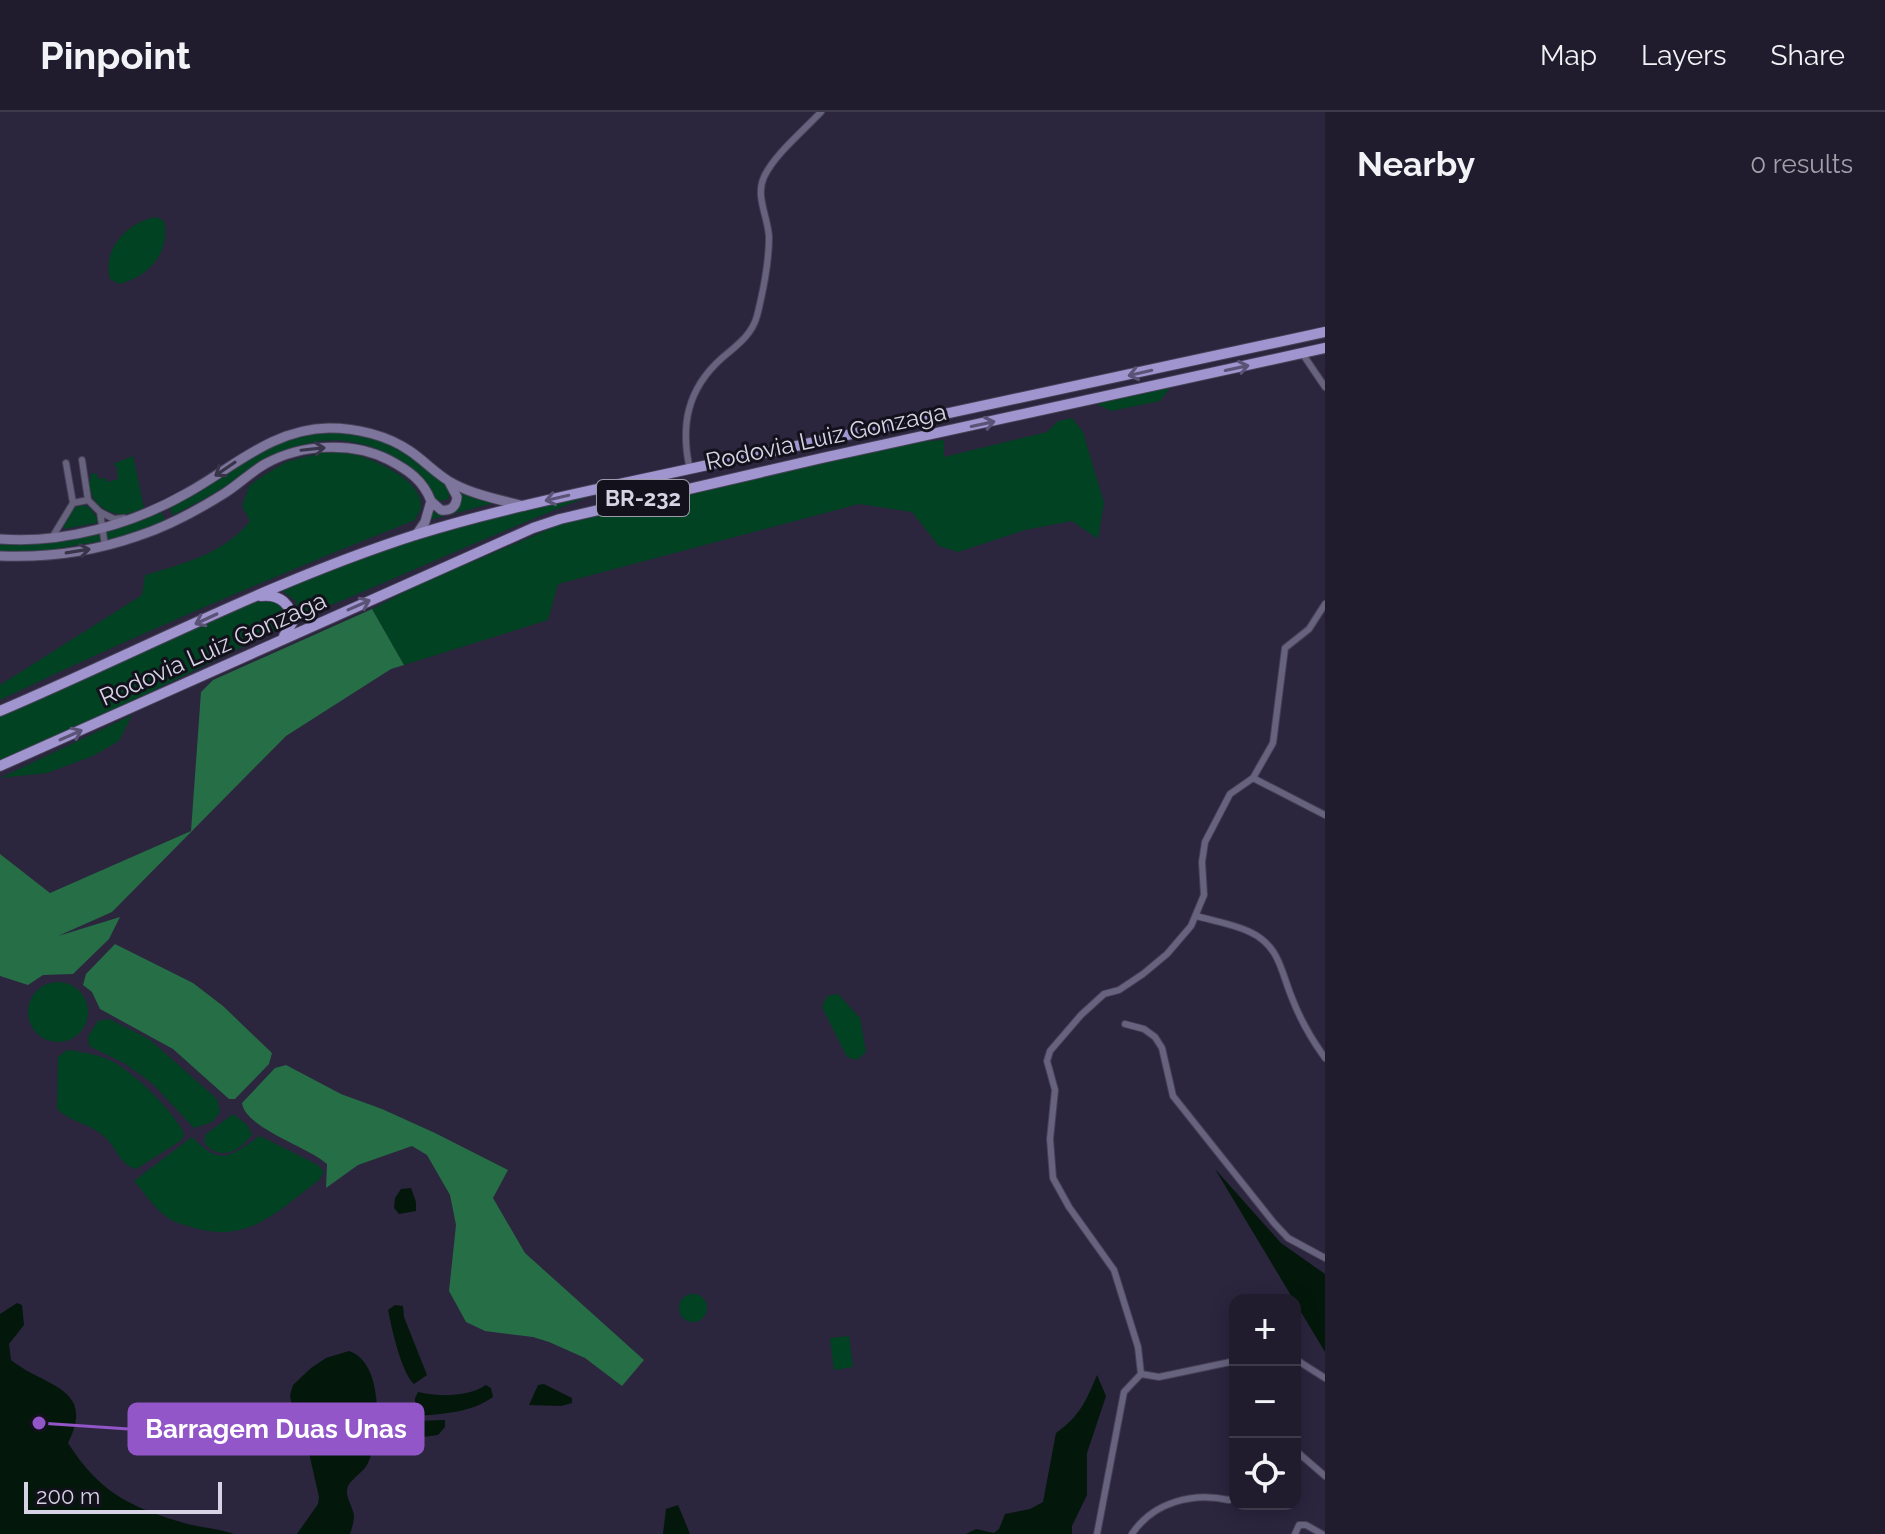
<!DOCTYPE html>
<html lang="en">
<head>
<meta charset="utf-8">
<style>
	:root { --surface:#201c2e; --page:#282536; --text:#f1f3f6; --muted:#a2a1aa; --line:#3d3a4a }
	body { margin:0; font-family:Raleway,sans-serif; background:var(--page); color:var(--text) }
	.controls { position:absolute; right:24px; bottom:24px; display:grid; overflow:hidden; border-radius:16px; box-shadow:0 4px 20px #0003 }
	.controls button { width:72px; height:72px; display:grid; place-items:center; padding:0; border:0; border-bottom:2px solid var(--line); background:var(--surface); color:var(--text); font:40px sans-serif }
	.scale { position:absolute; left:24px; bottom:20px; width:198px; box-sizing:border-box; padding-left:8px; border:4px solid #d6d3e4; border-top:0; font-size:22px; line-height:28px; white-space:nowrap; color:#d6d3e4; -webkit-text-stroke:6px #13111c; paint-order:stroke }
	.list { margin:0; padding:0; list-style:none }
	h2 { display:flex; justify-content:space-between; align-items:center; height:104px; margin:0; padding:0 32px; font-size:34px }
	h2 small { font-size:26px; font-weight:400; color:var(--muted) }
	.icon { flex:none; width:44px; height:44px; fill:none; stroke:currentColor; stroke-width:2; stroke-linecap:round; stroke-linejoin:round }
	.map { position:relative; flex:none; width:1325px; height:1422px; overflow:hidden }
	header { display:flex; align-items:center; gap:48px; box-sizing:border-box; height:112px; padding:0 40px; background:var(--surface); border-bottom:2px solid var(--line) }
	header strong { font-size:38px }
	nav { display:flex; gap:44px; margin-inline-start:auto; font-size:28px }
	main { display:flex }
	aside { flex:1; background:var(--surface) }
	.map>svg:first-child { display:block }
</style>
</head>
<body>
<header>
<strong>Pinpoint</strong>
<nav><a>Map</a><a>Layers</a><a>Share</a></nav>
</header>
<main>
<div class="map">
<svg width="1325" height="1422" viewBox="0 0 1325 1422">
	<rect width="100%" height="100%" fill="#2b253e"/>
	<path fill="#004222" d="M 156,105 L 164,109 C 171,140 149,165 119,172 L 110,167 C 102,136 128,110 156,105 Z
		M 1174,271 L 1160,289 L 1111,299 L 1092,290 Z
		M 1072,306 L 1083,320 L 1104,391 L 1098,427 L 1072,409 L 1025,418 L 958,440 L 939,434 L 912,400 L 859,392 L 558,472 L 548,508 L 404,553 L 372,497 L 420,472 L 566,410 L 916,330 L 944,328 L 944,345 L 1047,320 L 1058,309 Z
		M 358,319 C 398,333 422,346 451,377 L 448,387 L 441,389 L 433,386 C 428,379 427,371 422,365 C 410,352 392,342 375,336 C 314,314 277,342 228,373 C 210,384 192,393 174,403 L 171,400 L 170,394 L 250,343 L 304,320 Z
		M 324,340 C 334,341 346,340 356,343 C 376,348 426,370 421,397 C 421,397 415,407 415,408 C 274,464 136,523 0,588 L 0,573 L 142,483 L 145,463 C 183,452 225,441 250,409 L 242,394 L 249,374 L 264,363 L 286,350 Z
		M 133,344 L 144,396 C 136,399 128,403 119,402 C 99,400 83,380 92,361 L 97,362 L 98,367 L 106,366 L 107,370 L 118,367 L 117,355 L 113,352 Z
		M 453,371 L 494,391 L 429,408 L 432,393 L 455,397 Z
		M 595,382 C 495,421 397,466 298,507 L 296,489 L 280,477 L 358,444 L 477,408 Z
		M 82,393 L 89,395 L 99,408 L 96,411 L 64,417 L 63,413 L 74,396 Z
		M 161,399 L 165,409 L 108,429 L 106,418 Z
		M 101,420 L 102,429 L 54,437 L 49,440 L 0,441 L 0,433 Z
		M 258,486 L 273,486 L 283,496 L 283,512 L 275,519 L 0,654 L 0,599 Z
		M 132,603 L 119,629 L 93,644 L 47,661 L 0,666 Z
		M28 900a30 30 0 1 1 60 0a30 30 0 1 1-60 0Z
		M 838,882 L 860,906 L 866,940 L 857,948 L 847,945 L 822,895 L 827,884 Z
		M 109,907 L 149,927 L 217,987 L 220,1000 L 212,1010 L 194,1016 L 152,971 L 124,951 L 89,934 L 88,925 L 98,909 Z
		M 67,938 C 83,940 103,943 117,952 C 141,968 170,996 184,1021 L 182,1028 L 136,1057 C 120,1053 117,1037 106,1026 C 92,1012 70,1010 57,997 L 58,945 Z
		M 233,1002 L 247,1013 L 252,1023 C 238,1040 221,1049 205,1032 L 205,1023 Z
		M 260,1024 L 318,1053 L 324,1060 L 319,1068 C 276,1100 248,1133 191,1115 C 181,1112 170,1109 163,1102 C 152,1093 143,1079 134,1069 L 192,1025 C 221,1055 229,1045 260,1024 Z
		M679 1196a14 14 0 1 1 28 0a14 14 0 1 1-28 0Z
		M 849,1224 L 853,1255 L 834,1258 L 830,1226 Z"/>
	<path fill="#266e45" d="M 372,497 L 404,553 L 391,557 L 286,624 L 112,800 L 58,824 L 120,805 L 109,827 L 73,862 L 43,863 L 28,873 L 0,864 L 0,742 L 50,781 L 191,719 L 201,580 L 213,568 Z
		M 115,832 L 193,871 L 223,894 L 272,941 L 269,952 L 235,987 L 229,987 L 173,937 L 100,897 L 92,880 L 83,873 L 86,862 Z
		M 286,953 L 341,982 L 382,997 L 435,1021 L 508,1058 L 493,1086 L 525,1141 L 644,1248 L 622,1274 L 585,1246 L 549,1230 L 533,1225 L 485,1219 L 466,1210 L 449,1179 L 456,1113 L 450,1083 L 427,1043 L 412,1034 L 358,1053 L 326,1076 L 327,1052 C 309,1035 245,1016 242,991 L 275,956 Z"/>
	<path fill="#03180b" d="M 1215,1057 L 1281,1131 L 1325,1162 L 1325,1240 Z
		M 411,1076 L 416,1090 L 416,1099 L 399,1102 L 394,1096 L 395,1086 L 401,1077 Z
		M 17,1191 L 22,1193 L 24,1213 L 9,1232 L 11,1248 C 46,1276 96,1275 68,1331 C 100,1381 130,1395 184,1411 C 201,1416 218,1416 234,1422 L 0,1422 L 0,1202 Z
		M 395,1193 L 403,1194 L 404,1205 L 427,1263 L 414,1272 C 401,1260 392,1217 388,1198 Z
		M 349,1239 C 384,1250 381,1323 368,1351 C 364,1360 353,1365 348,1374 C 344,1384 353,1394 354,1404 C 354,1410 352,1416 350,1422 L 297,1422 L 318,1392 L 319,1385 L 309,1341 L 295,1315 L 290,1283 L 293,1273 L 311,1256 L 326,1246 Z
		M 1097,1263 L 1106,1284 L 1087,1341 L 1087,1383 L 1072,1414 L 1072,1422 L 966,1422 L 976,1417 L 994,1421 L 999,1417 L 1005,1402 L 1030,1397 L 1043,1390 L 1056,1321 C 1080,1304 1086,1289 1097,1263 Z
		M 544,1272 L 572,1286 L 572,1291 L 561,1294 L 529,1293 L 538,1273 Z
		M 486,1273 L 491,1276 L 493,1285 C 471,1301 442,1302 415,1304 L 415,1286 L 418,1280 C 439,1285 468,1285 486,1273 Z
		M 445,1308 L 445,1315 L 438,1323 L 423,1325 L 420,1322 L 417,1326 L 385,1329 L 385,1310 Z
		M 678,1393 L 690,1422 L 663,1422 L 666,1397 Z"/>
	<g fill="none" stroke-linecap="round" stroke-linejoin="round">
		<g stroke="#464156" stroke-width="8">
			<path id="minor" d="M 1302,241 L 1325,275
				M 82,348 L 88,388
				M 66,351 L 73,391
				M 690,358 C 680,314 687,277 722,246 C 736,234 752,223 757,204 C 763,180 769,150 769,125 C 768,105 755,84 764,65 C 774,43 804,18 821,0
				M 100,400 L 114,407 L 124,406
				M 53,424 L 73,391 L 88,388 L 100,400 L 105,434
				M 1253,666 L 1325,703
				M 1196,804 C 1214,809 1234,812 1250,820 C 1280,834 1281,860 1292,886 C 1300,907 1312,928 1325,946
				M 1125,912 L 1144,917 L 1155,925 L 1162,936 L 1173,984 L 1274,1111 L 1288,1126 L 1325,1146
				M 1295,1247 L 1325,1266
				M 1235,1249 L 1159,1265 L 1141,1262 L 1138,1235 L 1114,1158 L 1069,1095 L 1053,1066 L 1050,1027 L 1055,978 L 1047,949 L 1050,939 L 1081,903 L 1104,882 L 1119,878 L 1143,862 L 1167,842 L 1191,814 L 1204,783 L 1202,750 L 1205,730 L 1230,682 L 1253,666 L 1273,631 L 1285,536 L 1309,517 L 1325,492
				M 1295,1338 L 1325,1364
				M 1097,1422 L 1124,1280 L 1141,1262
				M 1132,1422 C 1153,1390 1193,1380 1229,1388 L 1235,1384
				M 1295,1422 L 1299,1413 L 1306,1413 L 1322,1422"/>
		</g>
		<g stroke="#464156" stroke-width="11">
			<path id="secondary" d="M 431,389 L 441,398 C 451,399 456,395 457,385 L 449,370
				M 0,427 C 63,432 133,412 187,381 C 234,355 272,317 329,316 C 356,316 387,323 410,339 C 425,349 438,364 454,372 C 475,383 501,388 524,394
				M 0,444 C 46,446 95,439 138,424 C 169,414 198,398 225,381 C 239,372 251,360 265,352 C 301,332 352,329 389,348 C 408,358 423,368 431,389 L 425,410 L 416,423"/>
		</g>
		<g stroke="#464156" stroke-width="12">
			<path id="trunk" d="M 261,484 C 280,482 292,492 292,511 L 284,524
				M 0,599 C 138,540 272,469 415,423 C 485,401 557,386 629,370 L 1325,220
				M 0,654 L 533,416 L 560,407 L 822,346 L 1325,236"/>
		</g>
		<use href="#minor" stroke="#67627e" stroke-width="6"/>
		<use href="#secondary" stroke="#7d759c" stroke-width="9"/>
		<use href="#trunk" stroke="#a095cf" stroke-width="10"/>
	</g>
	<defs><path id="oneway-shaft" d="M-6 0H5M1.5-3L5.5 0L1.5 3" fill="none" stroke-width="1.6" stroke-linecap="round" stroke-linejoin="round" transform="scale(2)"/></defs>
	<g stroke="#5a5376">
		<use href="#oneway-shaft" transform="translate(1237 256) rotate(-12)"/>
		<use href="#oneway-shaft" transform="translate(1140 261) rotate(167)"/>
		<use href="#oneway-shaft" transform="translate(983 312) rotate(-12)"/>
		<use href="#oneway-shaft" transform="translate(557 386) rotate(167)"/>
		<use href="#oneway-shaft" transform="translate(359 493) rotate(-24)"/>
		<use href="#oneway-shaft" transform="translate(206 507) rotate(155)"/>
		<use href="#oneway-shaft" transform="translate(71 623) rotate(-24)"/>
	</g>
	<g stroke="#383449">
		<use href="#oneway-shaft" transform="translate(313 337) rotate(-6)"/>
		<use href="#oneway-shaft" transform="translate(225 357) rotate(146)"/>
		<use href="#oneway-shaft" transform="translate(78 439) rotate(-9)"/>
	</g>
	<g text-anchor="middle" stroke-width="6" stroke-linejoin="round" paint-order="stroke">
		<rect fill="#13111c" stroke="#9c99a8" stroke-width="2" x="597" y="368" width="92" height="36" rx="6"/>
		<g font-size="22" font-weight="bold" fill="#d6d3e4">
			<text x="643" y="394">BR-232</text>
		</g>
		<g font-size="24" fill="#d6d3e4" stroke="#13111c">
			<text transform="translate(826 325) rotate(-12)" y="8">Rodovia Luiz Gonzaga</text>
			<text transform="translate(213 537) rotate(-24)" y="8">Rodovia Luiz Gonzaga</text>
		</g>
	</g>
	<path fill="none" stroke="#9256c8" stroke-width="3" d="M39 1311L129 1317"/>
	<circle fill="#9256c8" stroke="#13111c" stroke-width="3" cx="39" cy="1311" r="8"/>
	<rect fill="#9256c8" stroke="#9256c8" stroke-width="3" x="129" y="1292" width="294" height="50" rx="8"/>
	<g font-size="26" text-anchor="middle" font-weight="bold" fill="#fff">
		<text x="276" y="1326">Barragem Duas Unas</text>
	</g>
</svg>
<div class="controls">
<button>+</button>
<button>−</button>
<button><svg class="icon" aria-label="locate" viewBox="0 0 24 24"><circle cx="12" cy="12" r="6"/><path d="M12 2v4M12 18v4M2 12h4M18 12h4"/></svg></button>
</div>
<div class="scale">200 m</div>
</div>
<aside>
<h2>Nearby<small>0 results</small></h2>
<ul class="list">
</ul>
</aside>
</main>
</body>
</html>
